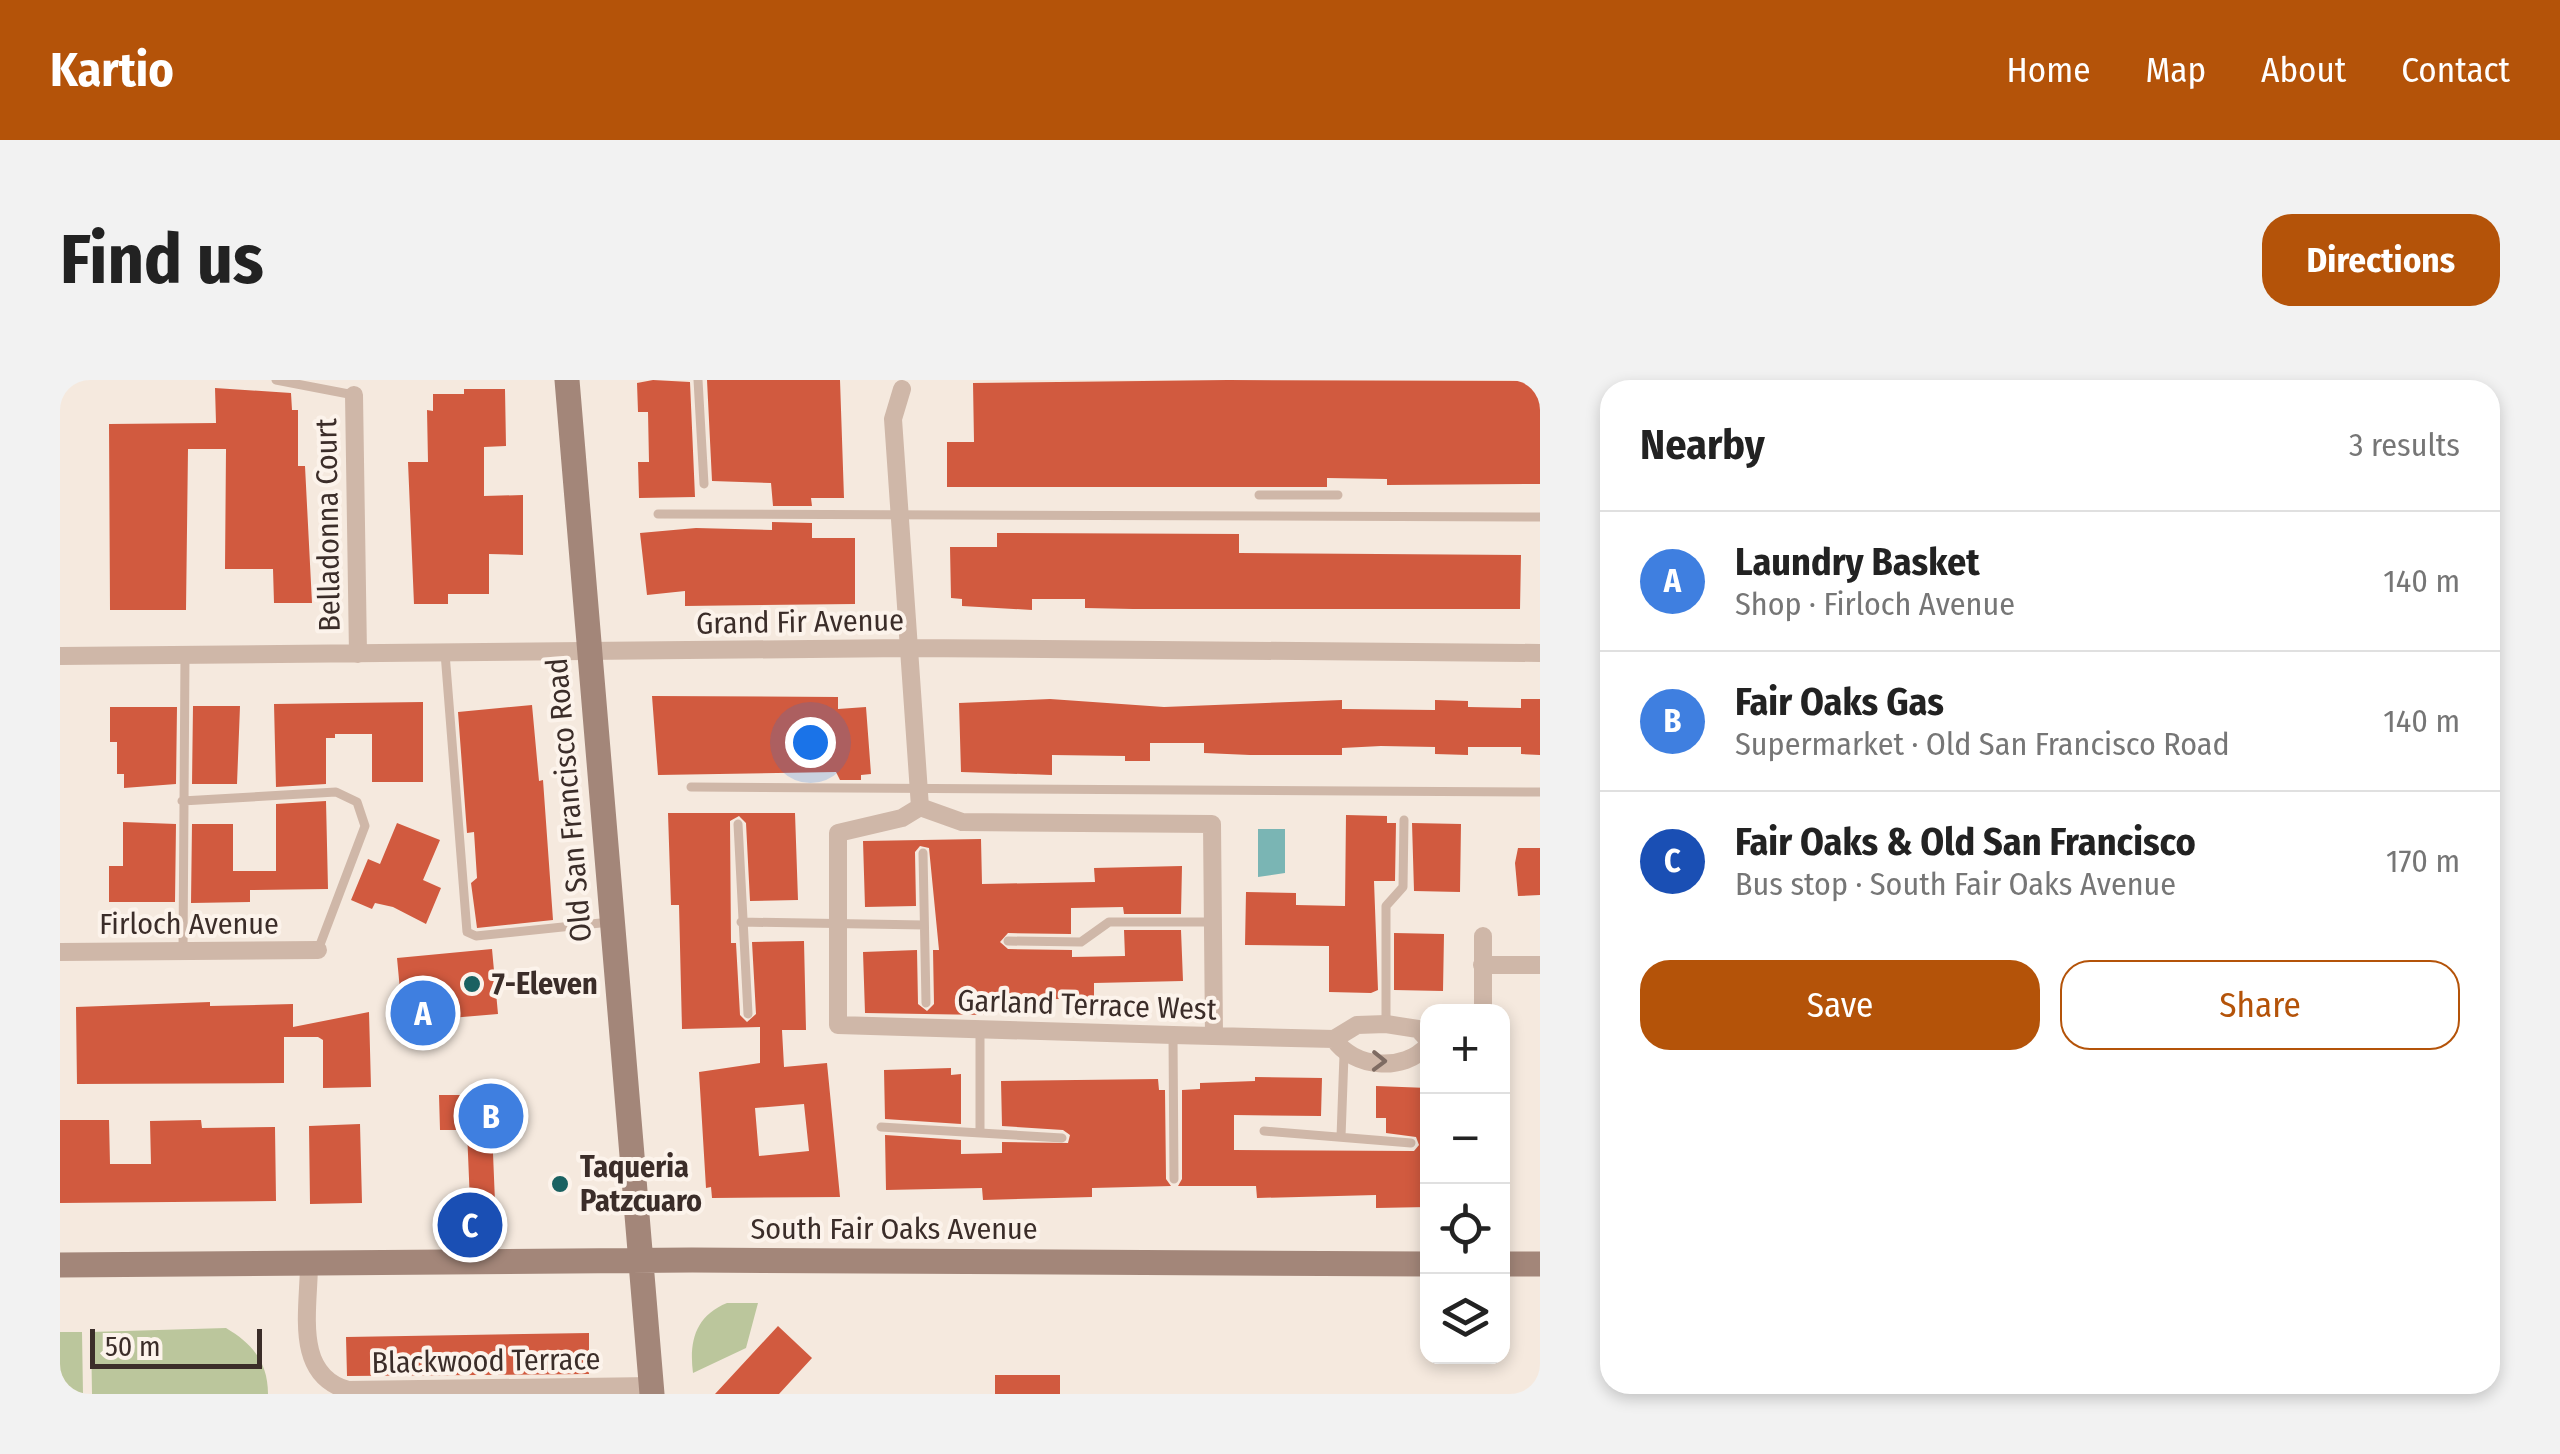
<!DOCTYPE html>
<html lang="en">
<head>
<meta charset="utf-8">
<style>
	:root { --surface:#fff; --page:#f2f2f2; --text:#222; --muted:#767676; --line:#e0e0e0; --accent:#b45309 }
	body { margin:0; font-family:"Fira Sans Condensed",sans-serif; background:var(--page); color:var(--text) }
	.controls { position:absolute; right:30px; bottom:30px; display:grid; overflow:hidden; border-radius:20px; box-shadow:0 5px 15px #0003 }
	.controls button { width:90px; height:90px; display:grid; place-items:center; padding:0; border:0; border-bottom:2px solid var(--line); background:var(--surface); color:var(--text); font:50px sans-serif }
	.scale { position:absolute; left:30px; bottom:25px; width:172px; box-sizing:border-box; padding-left:10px; border:5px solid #3b2d29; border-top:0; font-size:28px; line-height:35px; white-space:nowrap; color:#3b2d29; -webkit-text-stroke:8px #fcf3eb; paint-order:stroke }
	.you { position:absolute; left:750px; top:362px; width:35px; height:35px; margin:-25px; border:8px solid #fff; border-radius:50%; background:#1a73e8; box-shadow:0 0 0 15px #1a73e833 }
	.badge { display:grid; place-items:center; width:65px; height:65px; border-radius:50%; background:var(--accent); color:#fff; font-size:32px; font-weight:700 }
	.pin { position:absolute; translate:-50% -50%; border:5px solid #fff; box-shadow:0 2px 10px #0006 }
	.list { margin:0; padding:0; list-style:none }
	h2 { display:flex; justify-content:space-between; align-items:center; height:130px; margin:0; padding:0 40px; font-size:42px }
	h2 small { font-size:32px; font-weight:400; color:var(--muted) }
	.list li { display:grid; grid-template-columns:65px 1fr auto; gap:30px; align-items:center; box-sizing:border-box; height:140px; padding:0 40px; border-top:2px solid var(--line) }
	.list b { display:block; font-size:38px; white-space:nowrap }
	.list p { margin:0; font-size:32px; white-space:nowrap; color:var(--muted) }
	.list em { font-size:32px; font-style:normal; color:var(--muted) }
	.actions { display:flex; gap:20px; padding:30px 40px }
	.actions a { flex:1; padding:22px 0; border:2px solid var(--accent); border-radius:30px; text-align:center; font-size:35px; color:var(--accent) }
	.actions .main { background:var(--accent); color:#fff }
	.icon { flex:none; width:55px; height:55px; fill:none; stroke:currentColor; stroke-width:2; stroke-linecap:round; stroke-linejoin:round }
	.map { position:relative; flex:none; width:1480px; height:1014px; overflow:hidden; border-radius:30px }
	header { display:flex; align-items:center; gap:60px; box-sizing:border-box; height:140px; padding:0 50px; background:var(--accent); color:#fff }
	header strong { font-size:48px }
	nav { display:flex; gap:55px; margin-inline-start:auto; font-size:35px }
	.intro { display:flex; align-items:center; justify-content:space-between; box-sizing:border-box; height:240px; padding:0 60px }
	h1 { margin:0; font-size:70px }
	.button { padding:25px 45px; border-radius:30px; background:var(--accent); color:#fff; font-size:35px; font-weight:700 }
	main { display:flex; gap:60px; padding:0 60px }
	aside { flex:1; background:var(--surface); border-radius:30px; box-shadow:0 5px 15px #0003 }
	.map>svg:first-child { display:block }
</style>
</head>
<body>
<header>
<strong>Kartio</strong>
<nav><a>Home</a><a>Map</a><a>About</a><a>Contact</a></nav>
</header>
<div class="intro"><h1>Find us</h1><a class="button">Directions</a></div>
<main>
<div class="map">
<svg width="1480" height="1014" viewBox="0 0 1480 1014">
	<rect width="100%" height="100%" fill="#f5e9de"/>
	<path fill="#bbc69c" d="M 667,923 L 698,923 L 686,968 L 633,993 C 629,962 635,936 667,923 Z
		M 166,948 C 193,964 208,983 208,1014 L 32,1014 L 31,952 Z
		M 0,952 L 22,952 L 23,1014 L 0,1014 Z"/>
	<path fill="#7ab5b4" d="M 1198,449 L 1225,449 L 1225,493 L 1198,497 Z"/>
	<path fill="#d15a3f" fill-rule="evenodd" d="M 593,0 L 630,2 L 635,117 L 579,118 L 578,82 L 589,82 L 588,32 L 578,32 L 577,3 Z
		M 647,0 L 780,0 L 784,118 L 751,118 L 752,126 L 713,126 L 711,103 L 652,101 Z
		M 1168,0 L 1480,1 L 1480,104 L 1327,105 L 1327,99 L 1267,98 L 1267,107 L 887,107 L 887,62 L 914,62 L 913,3 Z
		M 155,8 L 231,13 L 232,30 L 238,30 L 238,86 L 245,86 L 252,223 L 214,223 L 213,189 L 165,189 L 166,69 L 128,69 L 126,230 L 50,230 L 49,44 L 156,43 Z
		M 404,9 L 445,9 L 446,66 L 424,67 L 424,116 L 463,115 L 463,175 L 429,174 L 429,214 L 388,214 L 388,224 L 354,224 L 348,82 L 368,82 L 367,30 L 373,31 L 373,14 L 404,14 Z
		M 712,142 L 752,143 L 752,158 L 795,158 L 795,224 L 625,226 L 625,211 L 587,215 L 580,153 L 636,148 L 712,150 Z
		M 937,153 L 1179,154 L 1179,173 L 1461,175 L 1460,229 L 1073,229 L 1025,228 L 1025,219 L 972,219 L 972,230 L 902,226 L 902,219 L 891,218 L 890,167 L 937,167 Z
		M 592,316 L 778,317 L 778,329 L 806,327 L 811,394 L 801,395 L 801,400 L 780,400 L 776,392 L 598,395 Z
		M 990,319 L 1104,327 L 1282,320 L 1282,329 L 1375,330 L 1375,320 L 1408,321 L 1408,327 L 1461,328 L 1461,319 L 1480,319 L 1480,375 L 1461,374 L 1461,367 L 1408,367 L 1408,375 L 1375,374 L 1375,367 L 1321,366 L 1282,368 L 1282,375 L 1190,375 L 1144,373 L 1144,363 L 1090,363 L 1090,381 L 1065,381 L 1065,376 L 992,375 L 992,395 L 901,392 L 899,323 Z
		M 363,322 L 363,402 L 312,402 L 312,354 L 275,354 L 275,358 L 266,358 L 266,404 L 216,407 L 214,324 Z
		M 472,325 L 479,401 L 483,400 L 493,540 L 417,548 L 411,503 L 417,498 L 414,452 L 407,453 L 398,332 Z
		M 133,326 L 180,326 L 177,404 L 132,404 Z
		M 50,327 L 117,327 L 116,404 L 64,408 L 64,394 L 57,394 L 57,362 L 50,362 Z
		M 266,421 L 268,509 L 190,510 L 190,522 L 131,523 L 132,444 L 173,444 L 173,491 L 216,491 L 216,424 Z
		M 608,433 L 735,433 L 738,520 L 690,521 L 686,443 L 679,436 L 670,441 L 671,563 L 676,563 L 680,635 L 687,642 L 696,634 L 692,562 L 744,561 L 746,650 L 722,650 L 724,687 L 767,683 L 780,817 L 652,818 L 651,807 L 646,808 L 639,692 L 700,683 L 700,647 L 622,649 L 619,525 L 611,525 ZM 744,724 L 749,771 L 699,776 L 695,728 Z
		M 1286,435 L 1327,436 L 1327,443 L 1336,443 L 1335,501 L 1314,501 L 1318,610 L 1311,613 L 1269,612 L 1269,566 L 1185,565 L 1186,512 L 1236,513 L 1236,525 L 1285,526 Z
		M 63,442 L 116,444 L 115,522 L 49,522 L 49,486 L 63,486 Z
		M 337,443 L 380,460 L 363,500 L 381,508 L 366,544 L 333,527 L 315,523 L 312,529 L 291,520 L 308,479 L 320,484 Z
		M 1352,443 L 1401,444 L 1400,512 L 1354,511 Z
		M 921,459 L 922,504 L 1035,502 L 1034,488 L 1122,486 L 1121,534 L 1064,534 L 1063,527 L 1011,528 L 1011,554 L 948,553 L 940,562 L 948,569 L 1012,570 L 1012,577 L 1065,576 L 1064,550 L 1121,550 L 1123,601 L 1034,603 L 1034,618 L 924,621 L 924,635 L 805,633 L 803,572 L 857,570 L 858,624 L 867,631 L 874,624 L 873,570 L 879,570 L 869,468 L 860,466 L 855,472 L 856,526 L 805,527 L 803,461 Z
		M 1458,468 L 1480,468 L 1480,515 L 1458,516 L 1455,483 Z
		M 1334,553 L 1384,554 L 1383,611 L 1334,610 Z
		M 432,569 L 438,634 L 343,642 L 337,578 Z
		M 150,622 L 150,626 L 233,624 L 233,647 L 309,632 L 311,707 L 263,708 L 263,660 L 258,657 L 224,657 L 224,703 L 17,704 L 16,627 Z
		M 891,688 L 891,695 L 901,694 L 901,744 L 825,739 L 824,690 Z
		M 1195,697 L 1262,698 L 1261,736 L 1174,735 L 1174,770 L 1354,771 L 1359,765 L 1356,757 L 1326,753 L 1326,738 L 1316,738 L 1316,706 L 1368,708 L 1368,827 L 1316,828 L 1316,815 L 1197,818 L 1196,806 L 1118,806 L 1122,799 L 1122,710 L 1140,709 L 1140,703 L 1195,701 Z
		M 1098,699 L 1099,710 L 1105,710 L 1106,799 L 1111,806 L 1032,808 L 1032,817 L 923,820 L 922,808 L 826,810 L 825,755 L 901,760 L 901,774 L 942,773 L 942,762 L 1008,763 L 1010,755 L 1003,750 L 942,746 L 941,701 Z
		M 379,715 L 444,715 L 444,749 L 432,749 L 435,822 L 410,823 L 407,750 L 380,750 Z
		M 0,740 L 49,740 L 50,784 L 91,784 L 90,741 L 141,740 L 142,748 L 215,747 L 216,821 L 0,823 Z
		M 300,744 L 302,823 L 250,824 L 249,746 Z
		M 718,946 L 752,978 L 719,1014 L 655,1014 Z
		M 529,953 L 529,994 L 287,996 L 286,957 Z
		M 935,995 L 1000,995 L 1000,1014 L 935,1014 Z"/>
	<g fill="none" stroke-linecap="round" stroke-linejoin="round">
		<path stroke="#cfb7a8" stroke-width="9" d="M 216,0 L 294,15
			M 638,0 L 644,104
			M 1199,115 L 1278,115
			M 598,134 L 1480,137
			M 385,273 L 407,552 L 416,556 L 550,542
			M 631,407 L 1480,412
			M 122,421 L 276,412 L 297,422 L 305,446 L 258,570
			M 678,444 L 688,634
			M 863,473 L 866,623
			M 681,542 L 864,545
			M 948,561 L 1021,562 L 1049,542 L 1153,542
			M 123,572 L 125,274
			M 1326,644 L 1326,526 L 1343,507 L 1344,440
			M 1113,655 L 1114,799
			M 821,747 L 1002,758
			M 1204,751 L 1351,763
			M 920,752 L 920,649
			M 1281,757 L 1284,675"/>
		<path stroke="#cfb7a8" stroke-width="18" d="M 842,9 L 833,39 L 860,427
			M 294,15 L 298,274
			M 0,276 L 848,268 L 1480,273
			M 0,572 L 258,570
			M 1422,585 L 1480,585
			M 1423,632 L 1423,556
			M 1154,656 L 1152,444 L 902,442 L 860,427 L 842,438 L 778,453 L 778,645 L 1113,655 L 1274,659 L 1297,645 L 1326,644 L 1358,649 L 1368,660
			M 1274,659 C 1293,688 1344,693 1368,665
			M 249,883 C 249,929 233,995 288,1010 L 592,1006"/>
		<path stroke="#a38679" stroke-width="25" d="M 507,0 L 592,1014
			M 1442,884 L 1480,884
			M 0,885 L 632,880 L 1368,884"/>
	</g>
	<defs><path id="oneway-chevron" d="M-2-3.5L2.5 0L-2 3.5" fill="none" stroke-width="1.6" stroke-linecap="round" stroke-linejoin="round" transform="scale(2.5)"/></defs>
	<use stroke="#7e6b62" href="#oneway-chevron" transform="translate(1319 681) rotate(1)"/>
	<g fill="#1a6161" stroke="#fcf3eb" stroke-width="4">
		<circle cx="412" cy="604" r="10"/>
		<circle cx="500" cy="804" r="10"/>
	</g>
	<g text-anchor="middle" stroke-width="8" stroke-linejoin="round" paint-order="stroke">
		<g font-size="30" fill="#3b2d29" stroke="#fcf3eb">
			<text transform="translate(268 145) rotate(-91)" y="10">Belladonna Court</text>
			<text transform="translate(740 242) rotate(-1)" y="10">Grand Fir Avenue</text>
			<text transform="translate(509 420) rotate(-95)" y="10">Old San Francisco Road</text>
			<text x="129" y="554">Firloch Avenue</text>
			<text transform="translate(1027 625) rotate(2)" y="10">Garland Terrace West</text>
			<text x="834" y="859">South Fair Oaks Avenue</text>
			<text transform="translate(426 981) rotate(-1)" y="10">Blackwood Terrace</text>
		</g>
		<g font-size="30" font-weight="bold" fill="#3b2d29" stroke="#fcf3eb" text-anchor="start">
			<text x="432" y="614">7-Eleven</text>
			<text x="520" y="797">Taqueria<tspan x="520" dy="34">Patzcuaro</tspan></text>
		</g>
	</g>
</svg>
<div class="controls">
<button>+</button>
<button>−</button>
<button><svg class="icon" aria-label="locate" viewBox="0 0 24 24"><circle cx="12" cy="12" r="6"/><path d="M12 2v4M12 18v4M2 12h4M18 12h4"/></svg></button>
<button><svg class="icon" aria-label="layers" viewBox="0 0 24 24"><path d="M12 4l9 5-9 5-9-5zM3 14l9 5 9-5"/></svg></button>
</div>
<div class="scale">50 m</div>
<div class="you"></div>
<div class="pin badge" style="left:363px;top:633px;background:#3f7fe0">A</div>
<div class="pin badge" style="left:431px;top:736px;background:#3f7fe0">B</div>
<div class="pin badge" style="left:410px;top:845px;background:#1a4fb4">C</div>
</div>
<aside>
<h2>Nearby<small>3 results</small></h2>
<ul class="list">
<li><span class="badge" style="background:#3f7fe0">A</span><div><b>Laundry Basket</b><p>Shop · Firloch Avenue</p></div><em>140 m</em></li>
<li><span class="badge" style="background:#3f7fe0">B</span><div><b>Fair Oaks Gas</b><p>Supermarket · Old San Francisco Road</p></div><em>140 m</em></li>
<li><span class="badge" style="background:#1a4fb4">C</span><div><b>Fair Oaks &amp; Old San Francisco</b><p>Bus stop · South Fair Oaks Avenue</p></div><em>170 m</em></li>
</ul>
<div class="actions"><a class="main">Save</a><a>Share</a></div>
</aside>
</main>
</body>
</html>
